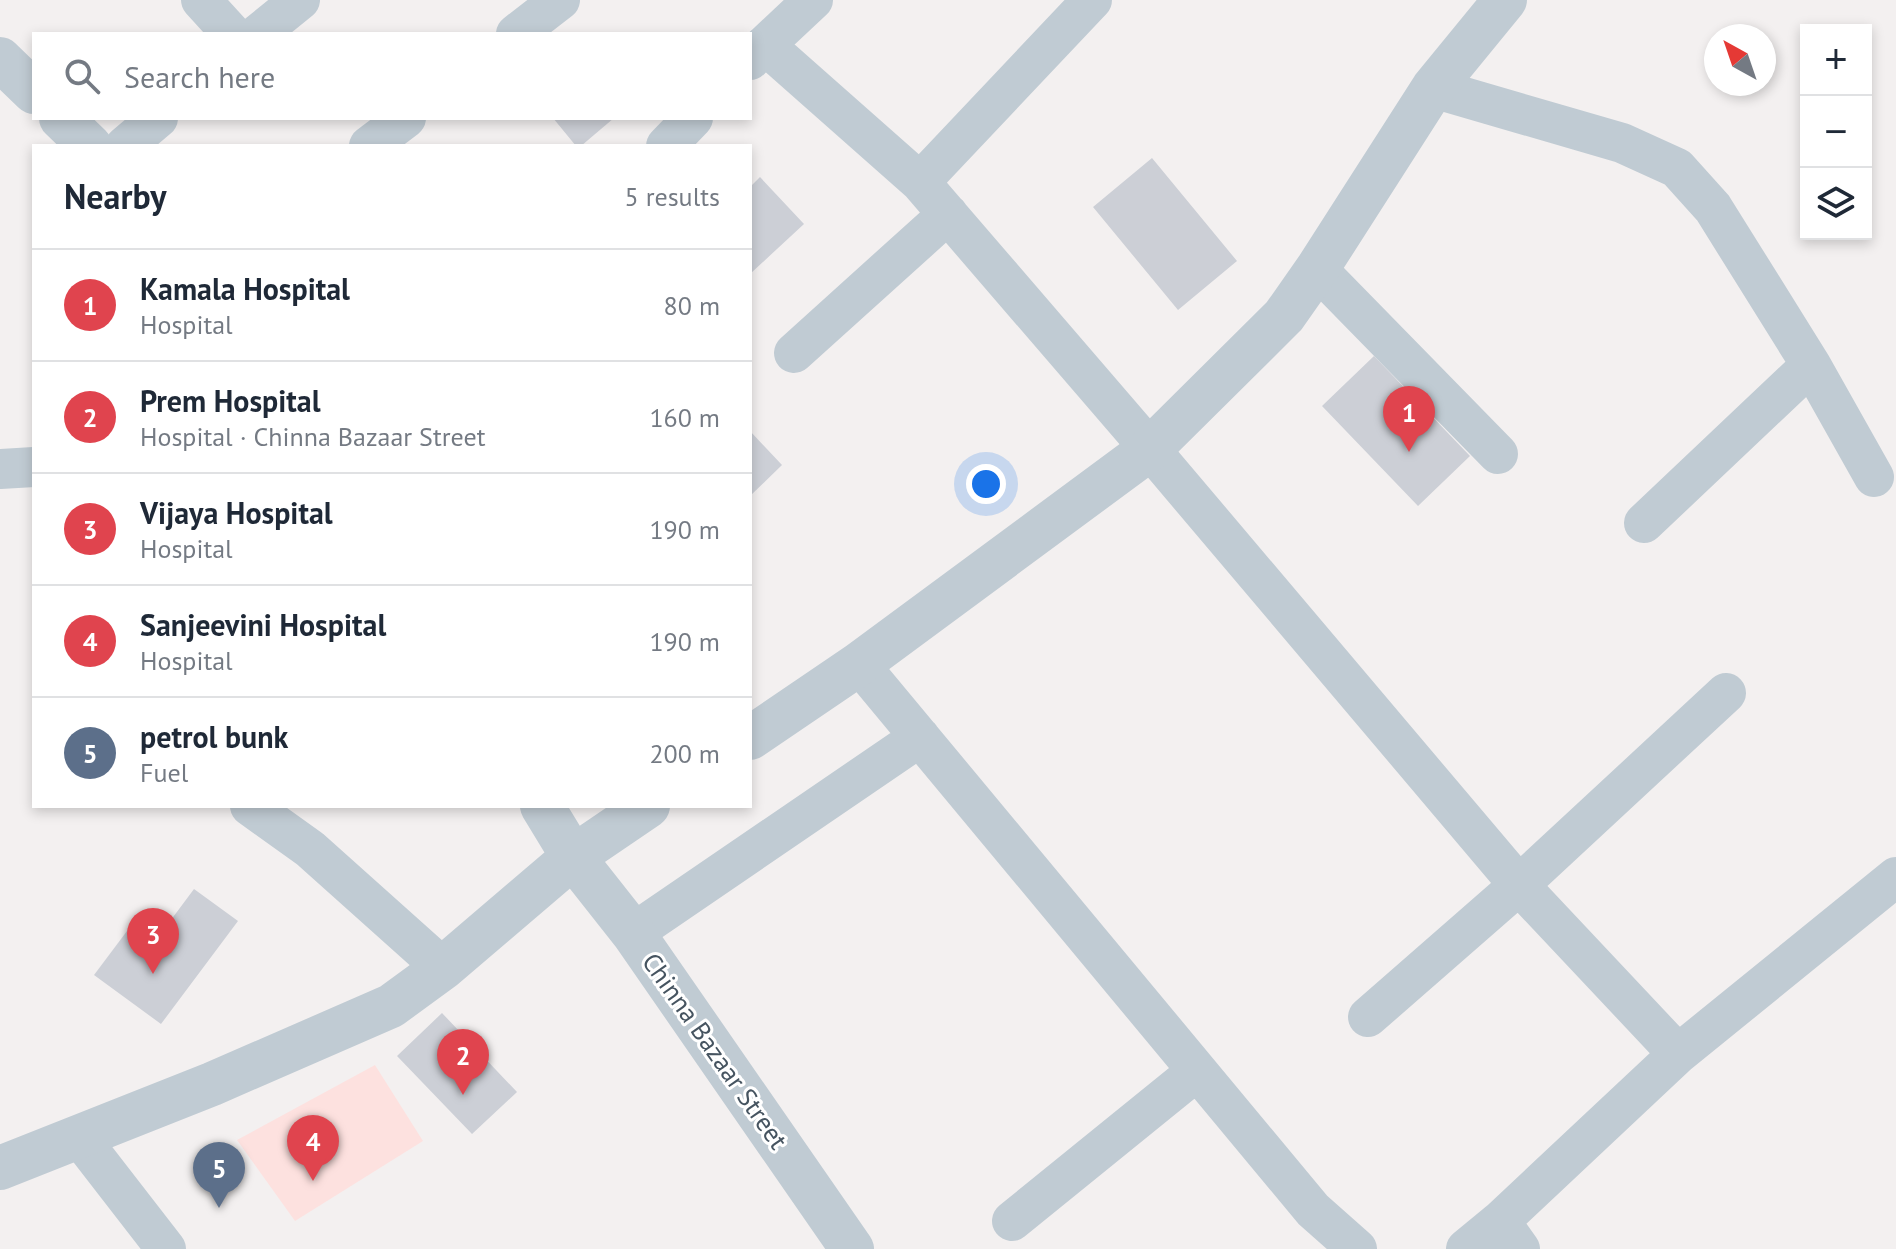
<!DOCTYPE html>
<html lang="en">
<head>
<meta charset="utf-8">
<style>
	:root { --surface:#fff; --page:#f2f2f3; --text:#1f2937; --muted:#747a83; --line:#e0e1e3; --accent:#0b8043 }
	body { margin:0; font-family:"PT Sans",sans-serif; background:var(--page); color:var(--text) }
	.controls { position:absolute; right:24px; top:24px; display:grid; overflow:hidden; border-radius:0px; box-shadow:0 4px 12px #0003 }
	.controls button { width:72px; height:72px; display:grid; place-items:center; padding:0; border:0; border-bottom:2px solid var(--line); background:var(--surface); color:var(--text); font:40px sans-serif }
	.compass { position:absolute; left:1704px; top:24px; width:72px; height:72px; border-radius:50%; background:var(--surface); box-shadow:0 4px 12px #0003; rotate:320deg }
	.you { position:absolute; left:986px; top:484px; width:28px; height:28px; margin:-20px; border:6px solid #fff; border-radius:50%; background:#1a73e8; box-shadow:0 0 0 12px #1a73e833 }
	.badge { display:grid; place-items:center; width:52px; height:52px; border-radius:50%; background:var(--accent); color:#fff; font-size:26px; font-weight:700 }
	.pin { position:absolute; translate:-50% -66px; filter:drop-shadow(0 2px 4px #0008) }
	.pin::after { content:''; position:absolute; top:42px; width:28px; height:24px; background:inherit; clip-path:polygon(0 0,100% 0,50% 100%) }
	.list { margin:0; padding:0; list-style:none }
	h2 { display:flex; justify-content:space-between; align-items:center; height:104px; margin:0; padding:0 32px; font-size:34px }
	h2 small { font-size:26px; font-weight:400; color:var(--muted) }
	.list li { display:grid; grid-template-columns:52px 1fr auto; gap:24px; align-items:center; box-sizing:border-box; height:112px; padding:0 32px; border-top:2px solid var(--line) }
	.list b { display:block; font-size:30px; white-space:nowrap }
	.list p { margin:0; font-size:26px; white-space:nowrap; color:var(--muted) }
	.list em { font-size:26px; font-style:normal; color:var(--muted) }
	.icon { flex:none; width:44px; height:44px; fill:none; stroke:currentColor; stroke-width:2; stroke-linecap:round; stroke-linejoin:round }
	.map { position:relative; flex:none; width:1896px; height:1249px; overflow:hidden }
	.search { position:absolute; background:var(--surface); box-shadow:0 4px 12px #0003; left:32px; top:32px; width:720px; height:88px; display:flex; align-items:center; gap:20px; box-sizing:border-box; padding:0 28px; border-radius:0px; color:var(--muted); font-size:30px }
	.panel { position:absolute; background:var(--surface); box-shadow:0 4px 12px #0003; left:32px; top:144px; width:720px; height:664px; border-radius:0px }
	.map>svg:first-child { display:block }
</style>
</head>
<body>
<div class="map">
<svg width="1896" height="1249" viewBox="0 0 1896 1249">
	<rect width="100%" height="100%" fill="#f3f0f0"/>
	<path fill="#fde1df" d="M 375,1065 L 423,1141 L 295,1221 L 237,1140 Z"/>
	<path fill="#cccfd6" d="M 553,118 L 614,118 L 581,146 L 576,146 Z
		M 1152,158 L 1237,261 L 1178,310 L 1093,207 Z
		M 760,177 L 804,224 L 750,274 L 750,187 Z
		M 1374,356 L 1470,456 L 1418,506 L 1322,406 Z
		M 750,431 L 782,465 L 750,496 Z
		M 194,889 L 238,921 L 161,1024 L 94,975 L 130,927 L 153,944 Z
		M 442,1013 L 517,1092 L 472,1134 L 397,1056 Z"/>
	<g fill="none" stroke-linecap="round" stroke-linejoin="round">
		<path stroke="#c0cbd3" stroke-width="40" d="M 201,0 L 232,34
			M 1092,0 L 920,182 L 1150,449 L 1519,885 L 1678,1054 L 1896,877
			M 258,34 L 300,0
			M 516,34 L 560,0
			M 765,45 L 813,0
			M 750,60 L 765,45 L 920,182
			M 1433,88 L 1622,143 L 1677,168 L 1713,208 L 1811,365 L 1874,477
			M 125,146 L 158,118
			M 369,146 L 406,118
			M 666,146 L 693,118
			M 1317,269 L 1498,454
			M 794,353 L 948,214
			M 0,469 L 34,467
			M 1644,523 L 1811,365
			M 859,664 L 1313,1210 L 1357,1249
			M 250,806 L 310,849 L 443,968
			M 633,933 L 920,737
			M 1368,1017 L 1519,885 L 1726,693
			M 80,1138 L 166,1249
			M 1012,1221 L 1197,1071
			M 1466,1249 L 1500,1221
			M 1520,1249 L 1500,1221 L 1678,1054"/>
		<path stroke="#c0cbd3" stroke-width="44" d="M 0,59 L 34,92
			M 61,118 L 90,146
			M 750,738 L 859,664 L 1150,449 L 1284,316 L 1317,269 L 1433,88 L 1505,0
			M 542,806 L 573,857 L 633,933 L 852,1249
			M 0,1168 L 212,1084 L 391,1006 L 443,968 L 573,857 L 648,806"/>
	</g>
	<g text-anchor="middle" stroke-width="6" stroke-linejoin="round" paint-order="stroke">
		<g font-size="26" fill="#465460" stroke="#fff">
			<text transform="translate(715 1051) rotate(55)" y="9">Chinna Bazaar Street</text>
		</g>
	</g>
</svg>
<div class="controls">
<button>+</button>
<button>−</button>
<button><svg class="icon" aria-label="layers" viewBox="0 0 24 24"><path d="M12 4l9 5-9 5-9-5zM3 14l9 5 9-5"/></svg></button>
</div>
<svg class="compass" viewBox="-18 -18 36 36"><path d="M0-13l5 13h-10z" fill="#e53935"/><path d="M0 13l5-13h-10z" fill="#747a83"/></svg>
<div class="you"></div>
<div class="pin badge" style="left:1409px;top:452px;background:#e0444e">1</div>
<div class="pin badge" style="left:463px;top:1095px;background:#e0444e">2</div>
<div class="pin badge" style="left:153px;top:974px;background:#e0444e">3</div>
<div class="pin badge" style="left:313px;top:1181px;background:#e0444e">4</div>
<div class="pin badge" style="left:219px;top:1208px;background:#5c6f8a">5</div>
<div class="search"><svg class="icon" aria-label="search" viewBox="0 0 24 24"><circle cx="10" cy="10" r="6"/><path d="M15 15l6 6"/></svg>Search here</div>
<section class="panel">
<h2>Nearby<small>5 results</small></h2>
<ul class="list">
<li><span class="badge" style="background:#e0444e">1</span><div><b>Kamala Hospital</b><p>Hospital</p></div><em>80 m</em></li>
<li><span class="badge" style="background:#e0444e">2</span><div><b>Prem Hospital</b><p>Hospital · Chinna Bazaar Street</p></div><em>160 m</em></li>
<li><span class="badge" style="background:#e0444e">3</span><div><b>Vijaya Hospital</b><p>Hospital</p></div><em>190 m</em></li>
<li><span class="badge" style="background:#e0444e">4</span><div><b>Sanjeevini Hospital</b><p>Hospital</p></div><em>190 m</em></li>
<li><span class="badge" style="background:#5c6f8a">5</span><div><b>petrol bunk</b><p>Fuel</p></div><em>200 m</em></li>
</ul>
</section>
</div>
</body>
</html>
